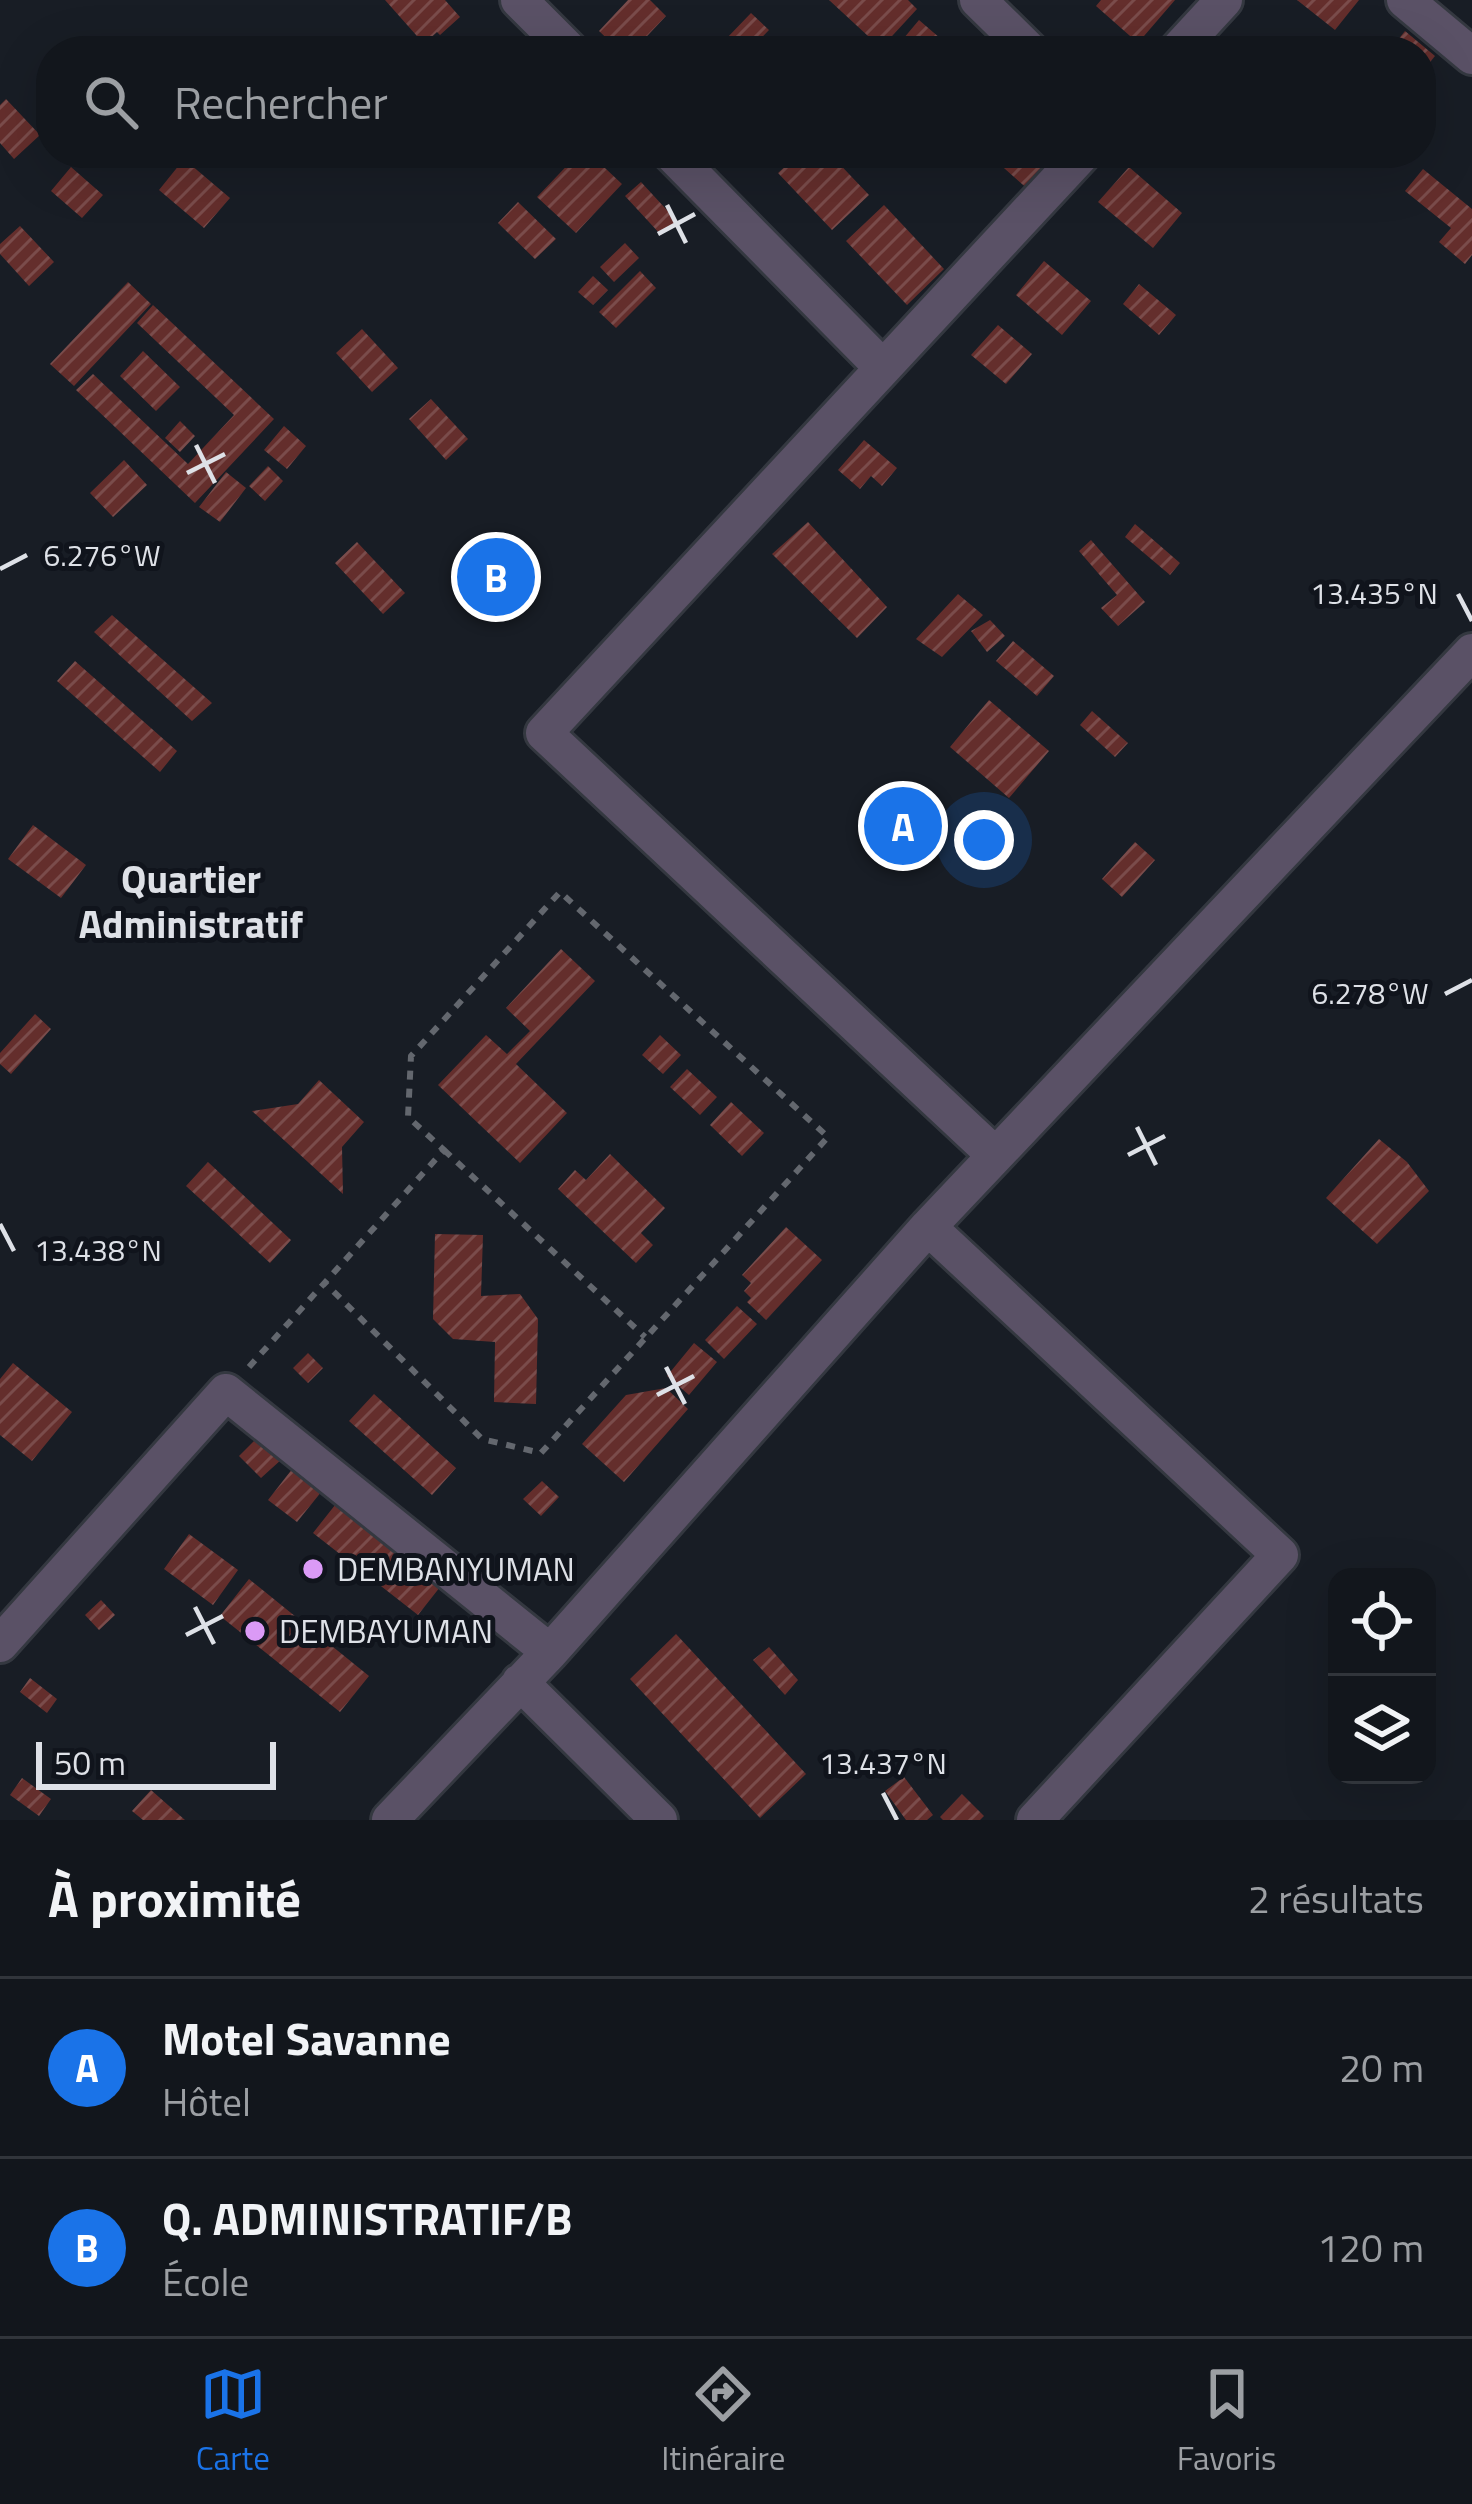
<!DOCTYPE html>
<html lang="fr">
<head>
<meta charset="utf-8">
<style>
	:root { --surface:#12161c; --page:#1f2329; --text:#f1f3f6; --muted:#9c9fa3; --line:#31353b; --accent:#1a73e8 }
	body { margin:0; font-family:"Titillium Web",sans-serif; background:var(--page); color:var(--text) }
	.controls { position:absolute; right:36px; bottom:36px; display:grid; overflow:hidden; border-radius:24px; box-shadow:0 12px 48px #0002 }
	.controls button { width:108px; height:108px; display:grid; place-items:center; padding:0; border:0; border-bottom:3px solid var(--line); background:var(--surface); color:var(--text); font:60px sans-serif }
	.scale { position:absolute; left:36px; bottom:30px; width:240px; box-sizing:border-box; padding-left:12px; border:6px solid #dee1e7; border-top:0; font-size:33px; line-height:42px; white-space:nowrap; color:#dee1e7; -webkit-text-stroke:9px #10141c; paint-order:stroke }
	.you { position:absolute; left:984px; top:840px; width:42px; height:42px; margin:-30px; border:9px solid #fff; border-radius:50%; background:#1a73e8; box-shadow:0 0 0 18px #1a73e833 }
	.badge { display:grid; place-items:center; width:78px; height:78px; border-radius:50%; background:var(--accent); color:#fff; font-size:39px; font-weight:700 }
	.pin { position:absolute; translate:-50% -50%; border:6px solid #fff; box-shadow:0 3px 12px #0006 }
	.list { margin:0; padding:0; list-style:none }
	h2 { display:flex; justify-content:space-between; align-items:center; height:156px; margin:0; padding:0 48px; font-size:51px }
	h2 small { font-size:39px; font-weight:400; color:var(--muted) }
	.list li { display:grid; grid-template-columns:78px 1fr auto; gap:36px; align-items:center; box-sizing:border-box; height:180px; padding:0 48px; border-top:3px solid var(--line) }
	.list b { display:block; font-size:45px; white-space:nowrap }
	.list p { margin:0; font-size:39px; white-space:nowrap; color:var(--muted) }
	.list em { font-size:39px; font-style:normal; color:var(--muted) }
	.icon { flex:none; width:66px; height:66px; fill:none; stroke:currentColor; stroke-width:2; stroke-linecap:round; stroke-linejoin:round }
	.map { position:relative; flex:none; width:1472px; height:1820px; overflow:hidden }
	.search { position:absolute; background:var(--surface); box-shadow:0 12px 48px #0002; left:36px; right:36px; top:36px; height:132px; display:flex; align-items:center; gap:30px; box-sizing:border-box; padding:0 42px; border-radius:48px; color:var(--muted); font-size:45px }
	.sheet { height:516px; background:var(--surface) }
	nav { display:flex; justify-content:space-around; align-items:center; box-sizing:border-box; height:168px; border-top:3px solid var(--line); background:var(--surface); font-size:33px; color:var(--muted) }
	nav a { display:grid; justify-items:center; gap:6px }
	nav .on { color:var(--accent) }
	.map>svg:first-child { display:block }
</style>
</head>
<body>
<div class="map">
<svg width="1472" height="1820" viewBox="0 0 1472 1820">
	<defs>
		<pattern id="building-hatch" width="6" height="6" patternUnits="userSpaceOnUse" patternTransform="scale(3)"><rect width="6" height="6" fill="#642e2c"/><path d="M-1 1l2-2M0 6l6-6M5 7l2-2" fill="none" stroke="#7a4c4b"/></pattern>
	</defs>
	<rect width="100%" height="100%" fill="#181d25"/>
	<path fill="url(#building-hatch)" d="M 385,0 L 445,0 L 460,17 L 440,35 L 437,32 L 424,44 Z
		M 628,0 L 650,0 L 666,16 L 633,51 L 620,51 L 599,31 Z
		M 829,0 L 908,0 L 917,9 L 881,48 Z
		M 1101,0 L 1175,0 L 1138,43 L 1096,6 Z
		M 1297,0 L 1359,0 L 1335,30 Z
		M 751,13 L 769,30 L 749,51 L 736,51 L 725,40 Z
		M 919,20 L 955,51 L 893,51 Z
		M 1405,31 L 1435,56 L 1421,73 L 1421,51 L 1389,51 Z
		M 6,99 L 40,135 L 14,159 L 0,143 L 0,105 Z
		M 579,153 L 589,153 L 622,184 L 576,233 L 537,197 Z
		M 800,153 L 829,153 L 869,195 L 832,230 L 778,173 Z
		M 987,153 L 1063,153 L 1030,191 Z
		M 184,159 L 230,198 L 204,228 L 159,190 Z
		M 71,167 L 103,195 L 82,218 L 51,191 Z
		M 1129,167 L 1182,213 L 1153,248 L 1098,202 Z
		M 1423,169 L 1472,209 L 1472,255 L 1465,264 L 1439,242 L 1451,228 L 1405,191 Z
		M 641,182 L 677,221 L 661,235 L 625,196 Z
		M 518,202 L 556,239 L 535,259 L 498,223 Z
		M 884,205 L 944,269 L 907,305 L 846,241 Z
		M 20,226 L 54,262 L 29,286 L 0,254 L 0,244 Z
		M 625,243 L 639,258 L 614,282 L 600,267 Z
		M 1044,261 L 1091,301 L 1062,335 L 1016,295 Z
		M 640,271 L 656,288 L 616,328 L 599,312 Z
		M 593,276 L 608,290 L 593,305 L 578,292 Z
		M 128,282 L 151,304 L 74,386 L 50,364 Z
		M 1139,284 L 1176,315 L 1159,335 L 1123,304 Z
		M 153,305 L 274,419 L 195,503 L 76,390 L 93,374 L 188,464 L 234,415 L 137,323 Z
		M 998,325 L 1032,354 L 1006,384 L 971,355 Z
		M 362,329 L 398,368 L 372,392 L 336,353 Z
		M 143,351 L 180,387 L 156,411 L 120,376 Z
		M 431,399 L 468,439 L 446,460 L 409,419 Z
		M 180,421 L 195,436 L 180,452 L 165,438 Z
		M 284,426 L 306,446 L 287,469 L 264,450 Z
		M 864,440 L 897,468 L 882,486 L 871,476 L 860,489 L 838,470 Z
		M 124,460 L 147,485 L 113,517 L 90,493 Z
		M 268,466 L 283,481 L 265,501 L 249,486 Z
		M 226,472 L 246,488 L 220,522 L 199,507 Z
		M 808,522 L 887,607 L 857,638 L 772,554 Z
		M 1135,524 L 1180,563 L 1170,575 L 1125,537 Z
		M 1091,540 L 1145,602 L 1118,626 L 1101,608 L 1117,595 L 1079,551 Z
		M 357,542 L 405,593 L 383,614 L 335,563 Z
		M 958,594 L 983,615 L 942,657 L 916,639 Z
		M 112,615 L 212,703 L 192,721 L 94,632 Z
		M 990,620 L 1005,636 L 987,652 L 971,631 Z
		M 1013,641 L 1054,676 L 1037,696 L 996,661 Z
		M 75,661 L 177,751 L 160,772 L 57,681 Z
		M 989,700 L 1049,751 L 1009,798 L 950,747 Z
		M 1092,711 L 1128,743 L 1115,757 L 1080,725 Z
		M 33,825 L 86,865 L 61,898 L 8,859 Z
		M 1135,842 L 1155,860 L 1122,897 L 1102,879 Z
		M 561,949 L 595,981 L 516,1064 L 567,1113 L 520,1163 L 438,1085 L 486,1035 L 507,1054 L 530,1031 L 506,1008 Z
		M 35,1014 L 51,1029 L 11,1074 L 0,1064 L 0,1053 Z
		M 660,1035 L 681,1055 L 663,1074 L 642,1055 Z
		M 687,1069 L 717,1097 L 700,1115 L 670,1087 Z
		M 319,1080 L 364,1122 L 342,1147 L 343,1194 L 252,1111 L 298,1104 Z
		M 731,1102 L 764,1133 L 742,1156 L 710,1125 Z
		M 1379,1139 L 1407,1162 L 1429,1191 L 1377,1244 L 1326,1198 Z
		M 610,1154 L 665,1208 L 641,1233 L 653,1245 L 636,1263 L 558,1189 L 575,1170 L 586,1180 Z
		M 208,1162 L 291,1240 L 270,1263 L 186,1186 Z
		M 786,1227 L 822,1260 L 766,1320 L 747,1302 L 751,1298 L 744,1291 L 751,1283 L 742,1275 Z
		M 435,1234 L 483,1235 L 481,1296 L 520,1294 L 538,1319 L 536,1404 L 494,1402 L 495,1342 L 453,1339 L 433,1319 Z
		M 737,1306 L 757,1324 L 724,1359 L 705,1340 Z
		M 694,1343 L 717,1362 L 689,1395 L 667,1376 Z
		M 308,1353 L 323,1368 L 308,1383 L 293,1368 Z
		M 13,1363 L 72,1412 L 32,1461 L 0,1435 L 0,1379 Z
		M 666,1388 L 688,1409 L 624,1482 L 582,1444 L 626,1395 Z
		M 374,1394 L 456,1468 L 432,1495 L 349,1421 Z
		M 259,1436 L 282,1459 L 261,1478 L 239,1456 Z
		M 293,1468 L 322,1491 L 297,1522 L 268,1500 Z
		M 542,1481 L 559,1497 L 541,1516 L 523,1499 Z
		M 339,1500 L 444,1582 L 418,1615 L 313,1533 Z
		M 189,1534 L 238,1570 L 213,1605 L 164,1569 Z
		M 249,1579 L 369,1676 L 340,1712 L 220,1616 Z
		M 101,1600 L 115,1615 L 99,1630 L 85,1615 Z
		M 676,1634 L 806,1774 L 760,1818 L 630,1679 Z
		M 769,1647 L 798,1680 L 785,1695 L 753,1660 Z
		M 30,1678 L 57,1699 L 47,1713 L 20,1692 Z
		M 904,1777 L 933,1815 L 927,1820 L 906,1820 L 885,1791 Z
		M 22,1778 L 51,1799 L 39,1816 L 10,1795 Z
		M 151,1790 L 185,1820 L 143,1820 L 132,1811 Z
		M 962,1794 L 984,1816 L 980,1820 L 943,1820 L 940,1817 Z"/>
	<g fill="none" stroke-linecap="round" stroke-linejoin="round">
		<g stroke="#343840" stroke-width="42">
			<path id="minor" d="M 519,0 L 570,51
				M 978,0 L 1030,51
				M 1405,0 L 1472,56
				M 1177,51 L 1224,0
				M 671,153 L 883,368
				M 995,1155 L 544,733 L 1083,153
				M 928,1227 L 1280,1555 L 1035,1820
				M 0,1644 L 226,1392 L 550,1652
				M 520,1682 L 659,1820
				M 390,1820 L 550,1652 L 928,1227 L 1472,652"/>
		</g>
		<path stroke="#63676e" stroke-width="6" stroke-dasharray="9 9" stroke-linecap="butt" d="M 444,1150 L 645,1337
			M 249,1367 L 444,1150 L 408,1117 L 411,1056 L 560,892 L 828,1137 L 541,1453 L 482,1439 L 324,1282"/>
		<use href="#minor" stroke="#5a5166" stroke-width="36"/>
	</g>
	<path fill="none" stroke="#dee1e7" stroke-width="4.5" d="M 667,205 L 686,243M 658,234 L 695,214M 196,445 L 215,483M 187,473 L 225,454M 0,569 L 27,555M 1458,594 L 1472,621M 1445,994 L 1472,980M 1137,1127 L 1156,1165M 1128,1155 L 1165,1136M 0,1224 L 14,1251M 666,1367 L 685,1404M 657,1395 L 694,1376M 195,1607 L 214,1644M 186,1635 L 223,1616M 883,1793 L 897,1820"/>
	<g fill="#db9af6" stroke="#10141c" stroke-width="4.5">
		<circle cx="313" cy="1569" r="12"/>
		<circle cx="255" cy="1631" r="12"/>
	</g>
	<g text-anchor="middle" stroke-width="10" stroke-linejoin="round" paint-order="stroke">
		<g font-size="33" fill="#dee1e7" stroke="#10141c" text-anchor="start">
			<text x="337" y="1581">DEMBANYUMAN</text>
			<text x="279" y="1643">DEMBAYUMAN</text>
		</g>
		<g font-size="39" font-weight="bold" fill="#dee1e7" stroke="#10141c">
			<text x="191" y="893">Quartier<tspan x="191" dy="45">Administratif</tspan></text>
		</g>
	</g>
	<g font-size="30" text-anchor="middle" fill="#dee1e7" stroke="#10141c" stroke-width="10" stroke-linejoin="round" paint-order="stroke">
		<text x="102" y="566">6.276°W</text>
		<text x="1374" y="604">13.435°N</text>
		<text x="1370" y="1004">6.278°W</text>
		<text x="98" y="1261">13.438°N</text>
		<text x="883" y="1774">13.437°N</text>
	</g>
</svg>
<div class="controls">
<button><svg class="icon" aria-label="locate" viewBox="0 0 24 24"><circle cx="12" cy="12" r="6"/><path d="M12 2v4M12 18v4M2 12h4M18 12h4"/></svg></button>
<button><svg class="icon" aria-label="layers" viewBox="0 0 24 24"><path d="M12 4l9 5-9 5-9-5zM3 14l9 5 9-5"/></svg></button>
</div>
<div class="scale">50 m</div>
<div class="you"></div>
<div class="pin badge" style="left:903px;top:826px">A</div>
<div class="pin badge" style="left:496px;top:577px">B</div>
<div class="search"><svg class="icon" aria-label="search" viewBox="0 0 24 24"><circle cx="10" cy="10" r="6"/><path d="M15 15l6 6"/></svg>Rechercher</div>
</div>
<section class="sheet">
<h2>À proximité<small>2 résultats</small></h2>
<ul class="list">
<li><span class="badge">A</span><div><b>Motel Savanne</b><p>Hôtel</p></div><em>20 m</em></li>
<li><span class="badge">B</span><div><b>Q. ADMINISTRATIF/B</b><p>École</p></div><em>120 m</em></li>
</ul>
</section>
<nav>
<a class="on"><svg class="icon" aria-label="map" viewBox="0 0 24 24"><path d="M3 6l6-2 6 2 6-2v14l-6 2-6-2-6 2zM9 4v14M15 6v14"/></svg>Carte</a>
<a><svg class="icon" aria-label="directions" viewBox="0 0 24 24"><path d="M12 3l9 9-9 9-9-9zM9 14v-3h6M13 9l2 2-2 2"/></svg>Itinéraire</a>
<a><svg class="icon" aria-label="saved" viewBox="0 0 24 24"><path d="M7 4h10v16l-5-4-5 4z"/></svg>Favoris</a>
</nav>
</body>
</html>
